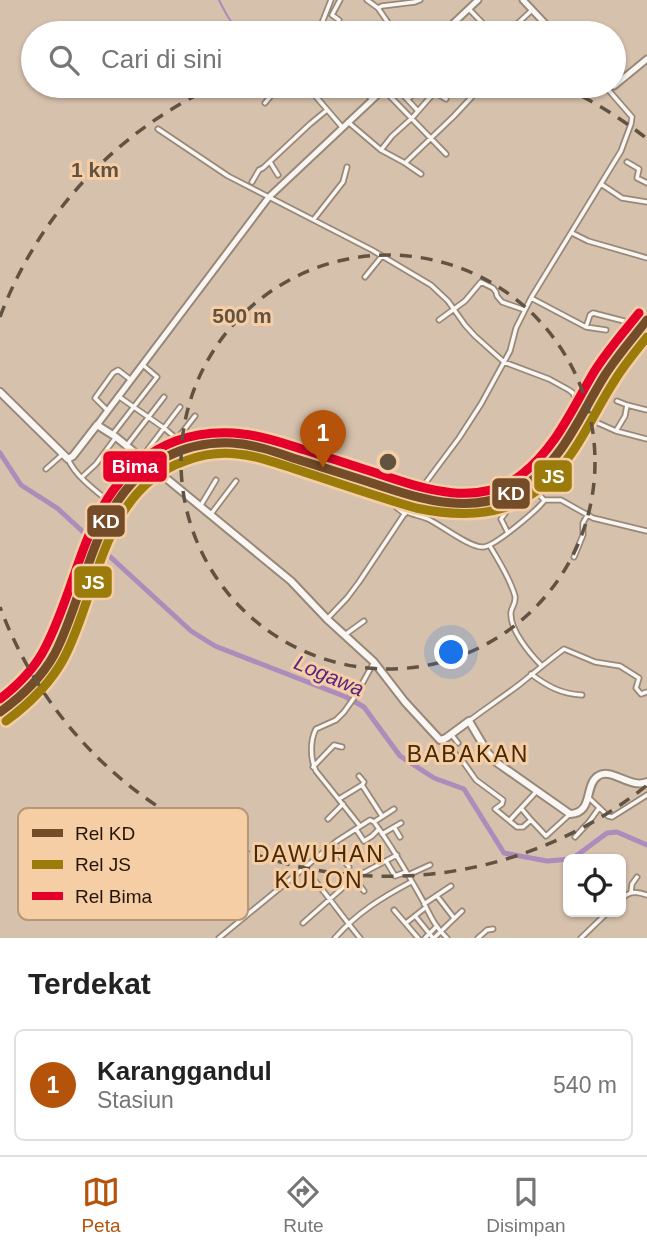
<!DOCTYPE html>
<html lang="id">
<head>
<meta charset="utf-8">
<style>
	:root { --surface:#fff; --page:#f2f2f2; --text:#222; --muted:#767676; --line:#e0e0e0; --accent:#b45309 }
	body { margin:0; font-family:Helvetica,sans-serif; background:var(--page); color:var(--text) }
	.controls { position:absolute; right:21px; bottom:21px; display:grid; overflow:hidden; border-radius:10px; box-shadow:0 2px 5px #0004 }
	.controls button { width:63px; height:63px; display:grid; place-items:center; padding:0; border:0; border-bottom:2px solid var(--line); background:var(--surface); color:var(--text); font:35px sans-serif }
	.you { position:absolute; left:452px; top:653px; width:24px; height:24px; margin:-18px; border:5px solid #fff; border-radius:50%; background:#1a73e8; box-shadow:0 0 0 10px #1a73e833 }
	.badge { display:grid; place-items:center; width:46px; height:46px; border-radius:50%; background:var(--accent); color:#fff; font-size:23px; font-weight:700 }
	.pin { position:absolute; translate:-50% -58px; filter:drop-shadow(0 2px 4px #0008) }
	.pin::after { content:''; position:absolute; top:37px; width:24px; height:21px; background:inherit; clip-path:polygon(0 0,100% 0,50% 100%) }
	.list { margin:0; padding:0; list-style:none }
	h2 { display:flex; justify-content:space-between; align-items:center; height:91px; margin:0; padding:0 28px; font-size:30px }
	h2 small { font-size:23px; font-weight:400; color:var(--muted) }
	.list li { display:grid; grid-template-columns:46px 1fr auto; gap:21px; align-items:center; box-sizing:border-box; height:112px; margin:0 14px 14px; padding:0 14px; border:2px solid var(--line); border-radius:10px }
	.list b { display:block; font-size:26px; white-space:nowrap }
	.list p { margin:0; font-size:23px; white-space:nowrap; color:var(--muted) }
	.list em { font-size:23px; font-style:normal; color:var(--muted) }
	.icon { flex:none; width:38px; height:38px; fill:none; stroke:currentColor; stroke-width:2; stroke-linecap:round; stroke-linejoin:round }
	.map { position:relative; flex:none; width:647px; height:938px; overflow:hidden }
	.search { position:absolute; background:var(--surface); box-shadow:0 2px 5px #0004; left:21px; right:21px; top:21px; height:77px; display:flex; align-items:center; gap:18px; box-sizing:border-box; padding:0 24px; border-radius:38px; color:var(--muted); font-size:26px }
	.sheet { height:217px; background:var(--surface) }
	nav { display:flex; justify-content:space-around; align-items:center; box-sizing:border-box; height:98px; border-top:2px solid var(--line); background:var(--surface); font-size:19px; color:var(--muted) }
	nav a { display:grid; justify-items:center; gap:4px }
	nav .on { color:var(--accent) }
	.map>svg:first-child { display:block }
</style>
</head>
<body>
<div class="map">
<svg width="647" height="938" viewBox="0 0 647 938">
	<rect width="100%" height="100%" fill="#d6c1ac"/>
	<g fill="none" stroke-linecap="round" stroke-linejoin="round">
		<path stroke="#ad8cbb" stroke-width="2" d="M 219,0 C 225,12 231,25 243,33
			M 329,33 L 355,25 L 371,33"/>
		<path stroke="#ad8cbb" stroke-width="5" d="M 0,453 L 21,485 L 57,508 L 191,631 L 215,646 L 346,697 L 364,707 L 400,756 L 434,778 L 464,789 L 504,853 L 547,861 L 572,859 L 607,833 L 617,832 L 647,845"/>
		<g stroke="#988878" stroke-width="7">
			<path id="minor" d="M 367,0 L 378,8 L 389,24
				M 378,8 L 382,6 L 415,2 L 420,0
				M 469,9 L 492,33
				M 339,20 L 332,15 L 340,0
				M 318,33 L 331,0
				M 380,33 L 389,24 L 399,33
				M 399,33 L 410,26 L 419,33
				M 513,33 L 516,25 L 532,10
				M 539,33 L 547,26
				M 300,86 L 312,92 L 342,127
				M 359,86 L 372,99
				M 395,86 L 418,111
				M 428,86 L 434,92 L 446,99
				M 383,89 L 446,154
				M 312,92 L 319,86
				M 408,99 L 417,91 L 426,86
				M 265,103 L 279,86
				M 348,122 L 381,150 L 405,163 L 454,116 L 482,86
				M 158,129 L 228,176 L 372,250 L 431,285 L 448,301 L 465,325 L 475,336 L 504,362 L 549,379 L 569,390 L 573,393 L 576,401 L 576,416
				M 381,150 L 392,136 L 412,118 L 440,86
				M 270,162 L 278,175
				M 627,162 L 639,169 L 637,178 L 647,183
				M 405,163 L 421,174
				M 252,182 L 259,170 L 263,168 L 310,124 L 327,110
				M 601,184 L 622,198 L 647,202
				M 314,219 L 343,182 L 347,167
				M 572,233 L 588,241 L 647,258
				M 365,277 L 382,256
				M 531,298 L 586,327 L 606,330
				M 439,320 L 465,301 L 481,282 L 493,288 L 496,292 L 497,296 L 502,302 L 525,310
				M 586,327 L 590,315 L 593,313 L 624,321 L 635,333
				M 640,338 L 647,340
				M 609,392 L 598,409 L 580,429 L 575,452 L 558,465 L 548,483 L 536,491 L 544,500 L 561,500 L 593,518 L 647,531
				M 118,396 L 164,428 L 177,439 L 195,416
				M 617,401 L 627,405
				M 107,410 L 95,398 L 113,373 L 118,370 L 131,380
				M 589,419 L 616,431 L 647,439
				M 616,431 L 625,416 L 627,405 L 647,410
				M 112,435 L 157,377 L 143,365
				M 127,445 L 164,397
				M 156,457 L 169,451 L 177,439
				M 68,459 C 75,475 93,489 107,500 L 129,474 L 180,407
				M 46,469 L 63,454
				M 317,469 L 371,488 L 394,493 L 396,507 L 405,514
				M 82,477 L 96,464 L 116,437
				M 395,497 L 402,500 L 407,510
				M 201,505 L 216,480
				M 407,512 C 414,515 421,516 428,519 C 441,525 470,548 483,547 C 494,547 536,511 544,501
				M 97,513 L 107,500
				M 211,514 L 236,481
				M 508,533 L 501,519 L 517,497 L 536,491
				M 490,546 C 499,562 510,578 515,596 C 516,604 512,606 511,612 C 509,629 530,654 541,665
				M 574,557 L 583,535 L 583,523 L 588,514
				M 327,619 L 347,598 L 359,582 L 421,489 L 459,438 L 481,404 L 510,351 L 516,328 L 531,298 L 621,151 L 631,124 L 632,117 L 605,86
				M 346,634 L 364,621
				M 531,674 C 547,686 561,694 582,695
				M 469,721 C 486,708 503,697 520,684 C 535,672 549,660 564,649 L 595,662 L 620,666 L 639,678 L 636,688 L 641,694 L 647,692
				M 451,734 L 458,743
				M 442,740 L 464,763 L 476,780 L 503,800 L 502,804 L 495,809 L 517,827 L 523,827 L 531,820 L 546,836 L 570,814
				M 313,767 L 334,745 L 342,747
				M 359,776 L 364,782 L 362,785
				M 588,797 L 608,816 L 612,817 L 647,795
				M 339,799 L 362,785 L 382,816
				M 521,808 L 531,820
				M 328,819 L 343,804
				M 510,820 L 536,792
				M 374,822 L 394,809
				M 360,826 L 316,771 C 310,759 310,740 316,729 L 336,720 L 344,712 L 356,695 L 374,662
				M 394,827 L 400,837
				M 356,829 L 364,841 L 372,836 L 379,829
				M 382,834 L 401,823
				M 575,837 L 589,822 L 599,808
				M 332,846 L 349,867
				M 386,861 L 395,876 L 406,872
				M 304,868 C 324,890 341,915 360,938
				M 408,875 L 430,865
				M 355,879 L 364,891
				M 631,892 L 632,884 L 637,877
				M 437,896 L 454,918
				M 621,899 C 630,891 636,891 647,895
				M 424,904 L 451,886
				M 394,910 L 418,938
				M 416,917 L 433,938
				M 303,923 L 347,884 L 363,873 L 397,855
				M 406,923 L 425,908
				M 219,938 L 337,841 L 370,820 L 374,822 C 392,847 408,874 423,901 C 430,915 435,927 447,938
				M 335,938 C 358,912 381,898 411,882
				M 425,938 L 436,927
				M 434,938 L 462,911
				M 478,938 L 487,930 L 493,929
				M 581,938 L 608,912"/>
		</g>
		<g stroke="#988878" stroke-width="9">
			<path id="tertiary" d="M 523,0 L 554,33
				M 443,33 L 478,0
				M 614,86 L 647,59
				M 97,425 L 269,197 L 387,86"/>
		</g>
		<g stroke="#988878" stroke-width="10">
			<path id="secondary" d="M 0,392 L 68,459 L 73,456 L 97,425 L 116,437 L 291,581 L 327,619 L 374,662 L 405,702 L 440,740 L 446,738 L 469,721 L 488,753 L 496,762 L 570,814 C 594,813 584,785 598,776 C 611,767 630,789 647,782"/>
		</g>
		<use href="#minor" stroke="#f9f6f3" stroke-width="3.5"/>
		<use href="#tertiary" stroke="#f9f6f3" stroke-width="5"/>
		<use href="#secondary" stroke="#f9f6f3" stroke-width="6"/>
		<g stroke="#f6cea6" stroke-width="14">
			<path id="rail-1" d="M 0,712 C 21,697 41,678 54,655 C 89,589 92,495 166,457 C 186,447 209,442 232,443 C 253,444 273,451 293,458 C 318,466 344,474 369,482 C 420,499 477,519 526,485 C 565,457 581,413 605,375 C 618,355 633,338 647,320"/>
		</g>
		<g stroke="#f6cea6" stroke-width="14">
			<path id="rail-2" d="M 6,721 C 29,704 50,684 64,658 C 99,591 102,490 185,461 C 201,455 219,452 237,454 C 260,456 282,465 304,472 C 341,484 378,497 416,508 C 482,522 531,512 571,454 C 588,430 599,404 615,380 C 624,365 636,351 647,337"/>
		</g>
		<g stroke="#f6cea6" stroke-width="14">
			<path id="rail-3" d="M 0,699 C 18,685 35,668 45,648 C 81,580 84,493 157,450 C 182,435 215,430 243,434 C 264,436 285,444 305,450 C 326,457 348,464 370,471 C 418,487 476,510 521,475 C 556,448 572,409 594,372 C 607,351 623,333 639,313"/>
		</g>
		<use href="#rail-1" stroke="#744c28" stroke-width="9"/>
		<use href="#rail-2" stroke="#9b7b0a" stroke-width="9"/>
		<use href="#rail-3" stroke="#e4002b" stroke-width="9"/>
	</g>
	<g fill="none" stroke="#625241" stroke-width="3.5" stroke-dasharray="12 9">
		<circle cx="388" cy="462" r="207"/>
		<path d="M646 786A414 414 0 0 1 0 607M0 317A414 414 0 0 1 213 87M563 87A414 414 0 0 1 646 138"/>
	</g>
	<g text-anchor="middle" stroke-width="6" stroke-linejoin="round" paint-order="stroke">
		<g font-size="21" font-style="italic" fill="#582581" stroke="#f6cea6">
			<text transform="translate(329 676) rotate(23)" y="7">Logawa</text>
		</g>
		<g font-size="23" letter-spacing="2" fill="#482901" stroke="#f6cea6">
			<text x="468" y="762">BABAKAN</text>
			<text x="319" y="862">DAWUHAN<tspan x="319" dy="26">KULON</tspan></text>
		</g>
	</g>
	<rect x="18" y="808" width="230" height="112" rx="10" fill="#f6cea6" stroke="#b79776" stroke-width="2"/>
	<rect x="32" y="829" width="31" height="8" fill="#744c28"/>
	<rect x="32" y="860" width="31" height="9" fill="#9b7b0a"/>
	<rect x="32" y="892" width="31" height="8" fill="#e4002b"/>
	<g font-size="19" fill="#241607">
		<text x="75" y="840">Rel KD</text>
		<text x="75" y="871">Rel JS</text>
		<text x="75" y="903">Rel Bima</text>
	</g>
	<circle cx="388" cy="462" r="10" fill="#625241" stroke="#f6cea6" stroke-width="3.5"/>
	<g font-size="21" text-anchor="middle" font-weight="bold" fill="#625241" stroke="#f6cea6" stroke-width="6" stroke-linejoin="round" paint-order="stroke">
		<text x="95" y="177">1 km</text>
		<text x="242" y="323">500 m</text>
	</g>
	<g stroke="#f6cea6" stroke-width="2.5">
		<rect x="102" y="450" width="66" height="33" rx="7" fill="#e4002b"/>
		<rect x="533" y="459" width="40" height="34" rx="7" fill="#9b7b0a"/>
		<rect x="491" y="477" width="40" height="33" rx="7" fill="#744c28"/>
		<rect x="86" y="504" width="40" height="34" rx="7" fill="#744c28"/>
		<rect x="73" y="565" width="40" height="34" rx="7" fill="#9b7b0a"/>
	</g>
	<g font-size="19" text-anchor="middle" font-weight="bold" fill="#fff">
		<text x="135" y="473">Bima</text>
		<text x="553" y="483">JS</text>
		<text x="511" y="500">KD</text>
		<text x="106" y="528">KD</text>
		<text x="93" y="589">JS</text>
	</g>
</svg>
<div class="controls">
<button><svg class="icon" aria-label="locate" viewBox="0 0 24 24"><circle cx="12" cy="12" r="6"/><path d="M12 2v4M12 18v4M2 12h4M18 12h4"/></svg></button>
</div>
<div class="you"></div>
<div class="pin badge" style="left:323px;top:468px">1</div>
<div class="search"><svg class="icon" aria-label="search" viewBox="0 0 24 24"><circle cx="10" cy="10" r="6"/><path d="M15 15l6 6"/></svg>Cari di sini</div>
</div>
<section class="sheet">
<h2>Terdekat<small></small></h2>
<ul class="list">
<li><span class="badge">1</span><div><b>Karanggandul</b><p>Stasiun</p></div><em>540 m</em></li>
</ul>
</section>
<nav>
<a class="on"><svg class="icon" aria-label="map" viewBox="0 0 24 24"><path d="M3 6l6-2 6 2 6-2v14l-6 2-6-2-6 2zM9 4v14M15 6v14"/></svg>Peta</a>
<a><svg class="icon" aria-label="directions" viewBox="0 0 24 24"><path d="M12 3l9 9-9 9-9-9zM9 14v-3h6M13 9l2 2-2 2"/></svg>Rute</a>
<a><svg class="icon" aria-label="saved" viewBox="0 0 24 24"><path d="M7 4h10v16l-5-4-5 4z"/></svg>Disimpan</a>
</nav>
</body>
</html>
